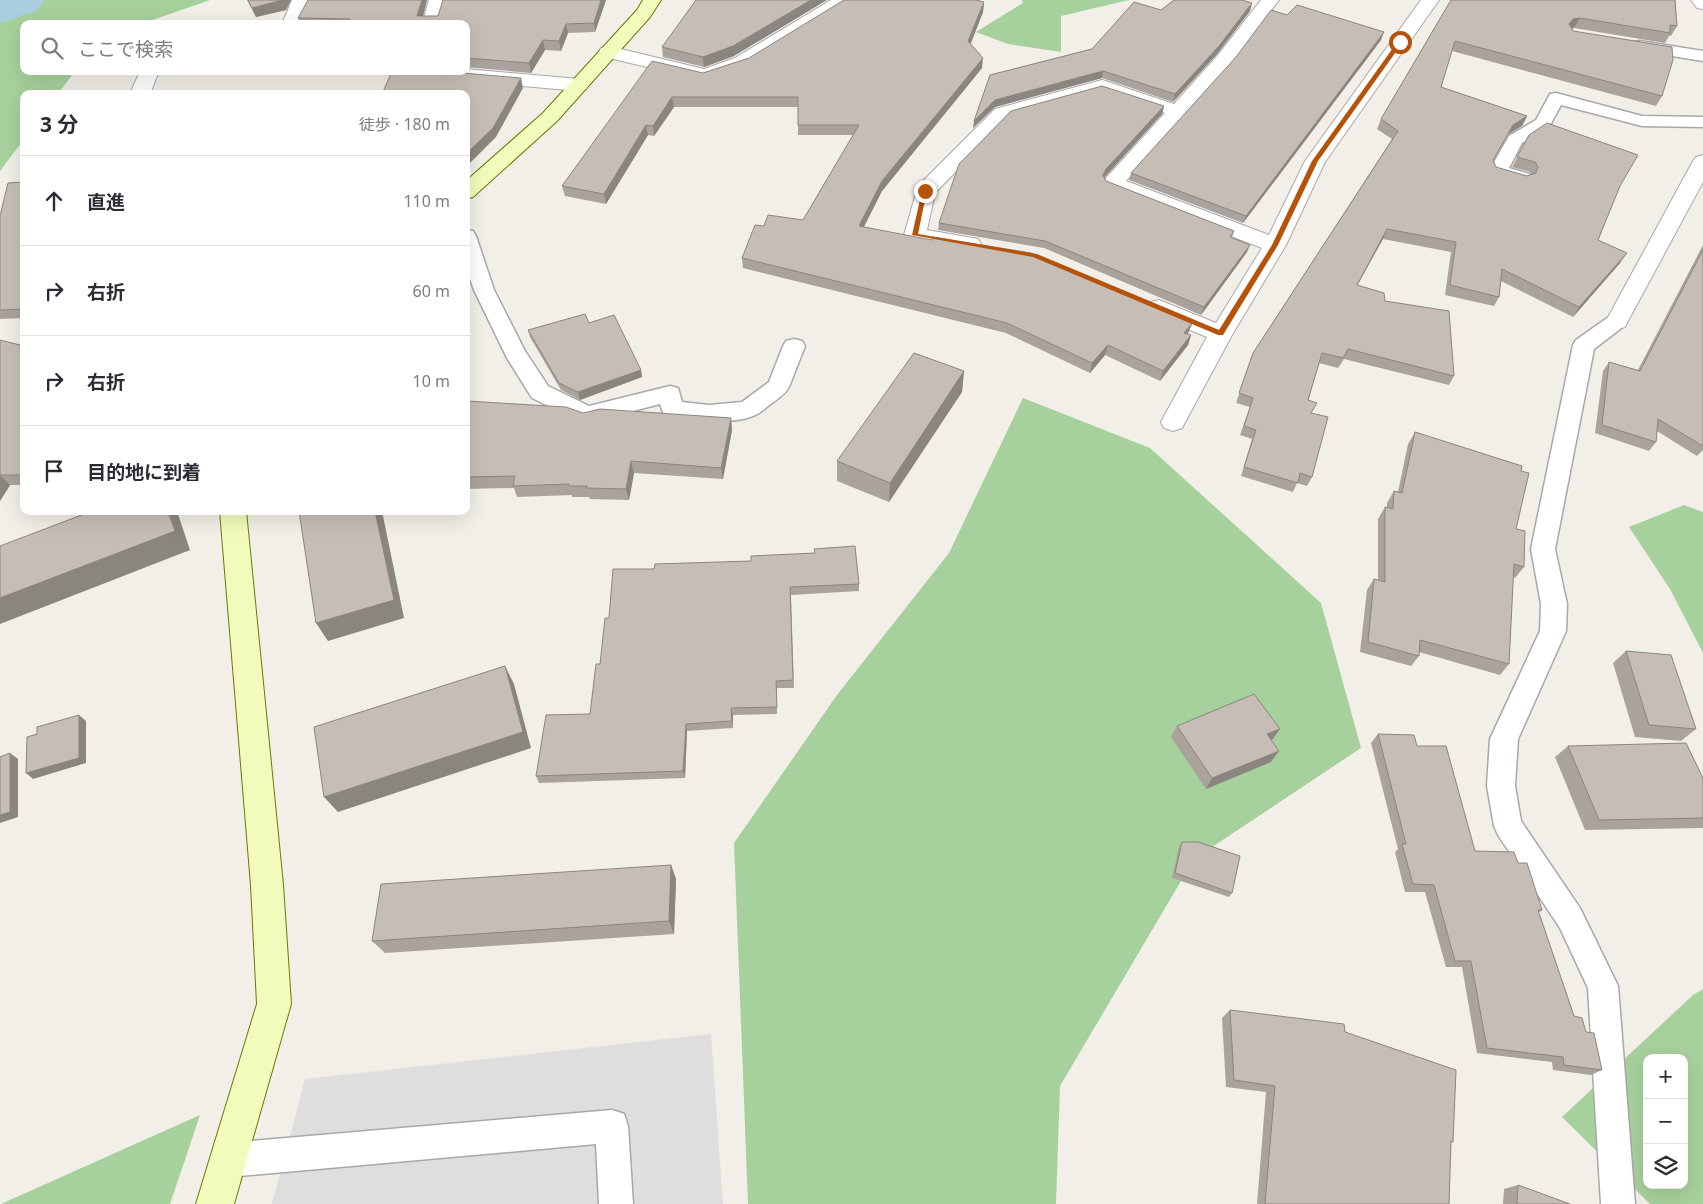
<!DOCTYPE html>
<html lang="ja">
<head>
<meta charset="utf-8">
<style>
	:root { --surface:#fff; --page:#f2f2f3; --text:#2b2b33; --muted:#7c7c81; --line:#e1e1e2 }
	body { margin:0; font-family:"Noto Sans","Noto Sans JP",sans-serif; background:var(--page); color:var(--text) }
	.controls { position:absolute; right:15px; bottom:15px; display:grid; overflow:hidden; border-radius:10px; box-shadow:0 5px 20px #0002 }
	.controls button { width:45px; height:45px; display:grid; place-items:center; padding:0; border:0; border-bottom:1px solid var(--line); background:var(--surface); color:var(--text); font:25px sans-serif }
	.stop { position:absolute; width:15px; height:15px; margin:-11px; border:4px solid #b45309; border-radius:50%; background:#fff }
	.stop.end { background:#b45309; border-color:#fff; box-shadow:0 1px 5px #0008 }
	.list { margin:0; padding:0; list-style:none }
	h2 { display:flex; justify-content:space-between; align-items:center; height:65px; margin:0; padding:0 20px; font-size:21px }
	h2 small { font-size:16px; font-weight:400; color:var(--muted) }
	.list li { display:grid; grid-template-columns:32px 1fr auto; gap:15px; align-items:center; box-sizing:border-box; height:90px; padding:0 20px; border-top:1px solid var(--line) }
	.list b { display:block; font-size:19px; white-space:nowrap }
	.list em { font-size:16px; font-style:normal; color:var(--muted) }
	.icon { flex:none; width:28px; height:28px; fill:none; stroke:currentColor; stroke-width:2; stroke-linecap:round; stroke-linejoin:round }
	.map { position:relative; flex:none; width:1703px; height:1204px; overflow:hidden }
	.search { position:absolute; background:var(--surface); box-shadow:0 5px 20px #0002; left:20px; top:20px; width:450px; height:55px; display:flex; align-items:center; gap:12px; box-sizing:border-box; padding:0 18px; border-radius:10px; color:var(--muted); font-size:19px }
	.panel { position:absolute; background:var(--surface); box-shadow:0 5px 20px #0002; left:20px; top:90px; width:450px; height:425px; border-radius:10px }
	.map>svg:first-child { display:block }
</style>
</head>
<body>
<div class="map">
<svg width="1703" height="1204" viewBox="0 0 1703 1204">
	<rect width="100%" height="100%" fill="#f1efe7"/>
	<path fill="#dfdede" d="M 711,1034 L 723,1204 L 272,1204 L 305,1079 Z"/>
	<path fill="#a7d19c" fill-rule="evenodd" d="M 12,0 L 210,0 L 141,24 L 24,24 L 24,71 L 75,71 L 58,94 L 24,94 L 24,139 L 0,171 L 0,4 Z
		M 1022,0 L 1129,0 L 1061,16 L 1061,52 L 1008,44 L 976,32 L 1023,3 Z
		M 1023,398 L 1150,448 L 1321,603 L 1361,748 L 1194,859 L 1060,1086 L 1056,1204 L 748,1204 L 734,843 L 837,695 L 949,553 Z
		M 1684,505 L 1703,512 L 1703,653 L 1670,589 L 1629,527 Z
		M 1703,989 L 1703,1204 L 1650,1204 L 1562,1117 L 1693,995 ZM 1647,1058 L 1684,1058 L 1684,1185 L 1647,1185 Z
		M 200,1115 L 170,1204 L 1,1204 Z"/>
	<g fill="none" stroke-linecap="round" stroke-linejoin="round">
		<path fill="#a8cedf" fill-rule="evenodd" d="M 0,0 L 44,0 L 37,11 L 0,23 Z"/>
		<g stroke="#a8a8a8" stroke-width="3">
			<path id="lane" d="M 1640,41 L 1703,51 L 1703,61 L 1634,50 L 1632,46 L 1634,42 Z
				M 1556,93 L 1642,116 L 1703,117 L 1703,127 L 1642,126 L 1561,105 L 1549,127 L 1522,143 L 1509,168 L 1529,174 L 1531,178 L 1529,182 L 1522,184 L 1491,175 L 1489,171 L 1509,136 L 1536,120 L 1550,94 Z
				M 466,230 L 473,231 L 476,236 L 494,290 L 525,351 L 548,386 L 589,406 L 670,386 L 678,388 L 682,402 L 709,405 L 742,402 L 769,382 L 783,346 L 786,341 L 794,339 L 802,341 L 805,346 L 789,387 C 785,394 779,398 772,403 C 766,407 760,414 753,416 C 731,425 686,421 664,415 L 660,404 L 587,423 L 579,421 L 532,398 L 507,358 L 474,290 L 466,267 Z
				M 1617,314 L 1624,316 L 1627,321 L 1624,326 L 1594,349 L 1555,549 L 1567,604 L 1566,631 L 1518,739 L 1515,786 L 1521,821 L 1580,908 L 1618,986 L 1635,1204 L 1601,1204 L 1588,988 L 1560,928 L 1498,835 L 1494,826 L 1487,786 L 1490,739 L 1540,631 L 1541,604 L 1531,549 L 1573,345 L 1576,340 L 1610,316 Z
				M 612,1110 L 624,1114 L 628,1126 L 633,1204 L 599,1204 L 596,1144 L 228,1177 L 216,1172 L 211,1160 L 216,1148 L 228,1143 Z"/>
		</g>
		<g stroke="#a8a8a8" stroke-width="2">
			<path id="street" d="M 292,0 L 310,0 L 300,24 L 282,24 Z
				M 429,0 L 447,0 L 440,24 L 422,24 Z
				M 831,0 L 853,0 L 850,4 L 749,66 L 705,81 L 601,56 L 599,52 L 601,48 L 608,46 L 704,69 L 735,58 Z
				M 1261,0 L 1279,0 L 1232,63 L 1126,181 L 1269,235 L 1305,161 L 1421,0 L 1439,0 L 1325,162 L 1286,245 L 1232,335 L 1182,428 L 1173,431 L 1164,428 L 1161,422 L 1207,337 L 1151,314 L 1148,308 L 1151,302 L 1159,300 L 1216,323 L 1262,248 L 1106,188 L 1103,183 L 1106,178 L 1165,113 L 1101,92 L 1009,117 L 935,193 L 927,230 L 978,239 L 981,244 L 978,249 L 970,251 L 915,242 L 907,240 L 904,235 L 918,186 L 995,109 L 1102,80 L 1174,104 L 1218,55 Z
				M 1691,0 L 1703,0 L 1703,9 L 1697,8 Z
				M 466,69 L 579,79 L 586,81 L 589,85 L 586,89 L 579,91 L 419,77 L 412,75 L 410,71 L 466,71 Z
				M 140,71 L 159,71 L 150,94 L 130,94 Z
				M 1703,155 L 1703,182 L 1628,321 L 1625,327 L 1617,329 L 1609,327 L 1606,321 L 1693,161 L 1696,157 Z"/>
		</g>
		<g stroke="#657c03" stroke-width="2">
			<path id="secondary" d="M 643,0 L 661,0 L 650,17 L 557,121 L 473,197 L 466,199 L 466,181 L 543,113 L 637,10 Z
				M 220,511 L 246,511 L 283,885 L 291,1004 L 234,1204 L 196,1204 L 257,1004 L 251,885 Z"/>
		</g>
		<use href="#lane" fill="#fff" fill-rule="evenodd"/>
		<use href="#street" fill="#fff" fill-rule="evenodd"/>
		<use href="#secondary" fill="#f2fbbc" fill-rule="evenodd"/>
	</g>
	<path fill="#aaa39d" d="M 247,0 L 291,0 L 286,10 L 256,17 Z
		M 308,0 L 427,0 L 423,16 L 438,16 L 443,0 L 606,0 L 595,32 L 568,33 L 561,51 L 545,50 L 531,73 L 466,67 L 466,24 L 300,24 L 298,18 Z
		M 1451,0 L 1675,0 L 1677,26 L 1671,36 L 1669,36 L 1665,43 L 1574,28 L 1572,29 L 1573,31 L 1662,96 L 1656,106 L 1452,51 L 1441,87 L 1527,116 L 1522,126 L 1507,135 L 1493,161 L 1496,167 L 1527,176 L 1531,175 L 1530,172 L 1512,167 L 1529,135 L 1620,186 L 1598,240 L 1620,263 L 1573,317 L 1501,281 L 1499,297 L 1494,306 L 1445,295 L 1451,252 L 1383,239 L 1357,285 L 1385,301 L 1454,376 L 1449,385 L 1344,359 L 1338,368 L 1319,363 L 1308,400 L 1312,413 L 1312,477 L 1307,486 L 1297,483 L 1293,492 L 1241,476 L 1252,439 L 1240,435 L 1250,407 L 1236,403 L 1253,353 L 1392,139 L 1377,129 L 1381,119 Z
		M 979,1 L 984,2 L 983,12 L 970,44 L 982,68 L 882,191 L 864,227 L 1189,331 L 1188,334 L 1191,335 L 1188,345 L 1160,381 L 1105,355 L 1090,373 L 1006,333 L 743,268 L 742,258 L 764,226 L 803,220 L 853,135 L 798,135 L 798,107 L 674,107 L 654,136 L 648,135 L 606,204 L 565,196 L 562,186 L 703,73 L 749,58 Z
		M 1161,10 L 1250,11 L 1217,54 L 1173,102 L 1102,78 L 995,107 L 973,128 L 990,75 L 1092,49 Z
		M 1287,15 L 1381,40 L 1243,223 L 1129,180 L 1131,173 Z
		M 662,47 L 734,56 L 704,67 L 663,57 Z
		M 1164,106 L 1162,114 L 1104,177 L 1106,181 L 1234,231 L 1232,238 L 1247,252 L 1201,315 L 1044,248 L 938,230 L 939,223 Z
		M 24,182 L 24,318 L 0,319 L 0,216 Z
		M 1703,245 L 1703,450 L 1697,456 L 1657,431 L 1656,442 L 1649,451 L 1595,433 L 1603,371 L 1609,362 L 1638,370 Z
		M 589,323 L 641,370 L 642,377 L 580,400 L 561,390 L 530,337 L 528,330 Z
		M 0,340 L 24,346 L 24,485 L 10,485 L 0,501 Z
		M 964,371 L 962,392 L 889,502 L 837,481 L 837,461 Z
		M 466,401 L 583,413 L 731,418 L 732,430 L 723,479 L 634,473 L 629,500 L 590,499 L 589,497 L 572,497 L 572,495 L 517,497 L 514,488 L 466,489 Z
		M 1415,432 L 1516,529 L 1524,567 L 1515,578 L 1513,577 L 1509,664 L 1500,675 L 1419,652 L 1419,656 L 1411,666 L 1360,652 L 1367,590 L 1374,579 L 1378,580 L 1378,519 L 1385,507 L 1387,508 L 1387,503 L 1394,491 L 1398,492 L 1408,444 Z
		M 751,561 L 859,584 L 859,591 L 791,595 L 794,688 L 777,688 L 777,714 L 733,715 L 733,728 L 687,731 L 685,778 L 539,783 L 536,776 L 590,714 L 609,618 L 654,569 Z
		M 1626,651 L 1696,729 L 1681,741 L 1635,737 L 1613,663 Z
		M 1177,726 L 1280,729 L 1272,740 L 1271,741 L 1271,762 L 1206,789 L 1171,737 Z
		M 1378,734 L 1417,746 L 1475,851 L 1518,863 L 1542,910 L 1538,913 L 1574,1016 L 1586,1032 L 1602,1070 L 1591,1075 L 1553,1070 L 1552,1062 L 1477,1053 L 1462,967 L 1446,967 L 1425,892 L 1405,892 L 1395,852 L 1398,849 L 1371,743 Z
		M 1568,746 L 1703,778 L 1703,828 L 1585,830 L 1555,757 Z
		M 1182,842 L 1232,893 L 1229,897 L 1172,878 L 1179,847 Z
		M 671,865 L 676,879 L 674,934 L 385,953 L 372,941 Z
		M 1230,1010 L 1345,1032 L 1453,1142 L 1451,1143 L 1449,1204 L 1257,1204 L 1266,1092 L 1226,1087 L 1222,1018 Z
		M 1518,1185 L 1570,1204 L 1503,1204 L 1504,1189 Z"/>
	<path fill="#8b857f" d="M 282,0 L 291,0 L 286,10 L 256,17 L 252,8 Z
		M 422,0 L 427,0 L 421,24 L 417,16 Z
		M 601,0 L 606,0 L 595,32 L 594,23 Z
		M 811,0 L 827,0 L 734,56 L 704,67 L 703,57 Z
		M 984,2 L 983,12 L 968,51 L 968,41 Z
		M 1252,3 L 1250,11 L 1217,54 L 1173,102 L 1175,94 Z
		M 1580,18 L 1574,28 L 1568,29 L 1569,24 L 1573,19 Z
		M 566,24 L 568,33 L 561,51 L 559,41 Z
		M 1384,32 L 1381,40 L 1243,223 L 1246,216 Z
		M 543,40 L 545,50 L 531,73 L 529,63 Z
		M 983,58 L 982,68 L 882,191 L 859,236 L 859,226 L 882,181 Z
		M 1103,71 L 1102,78 L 995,107 L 973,128 L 974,121 L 995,100 Z
		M 521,78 L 523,88 L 496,137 L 466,167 L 466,154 Z
		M 672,97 L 674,107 L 654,136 L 653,126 Z
		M 1164,106 L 1162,114 L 1105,177 L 1101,182 L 1103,175 L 1106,169 Z
		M 1527,116 L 1522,126 L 1507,135 L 1487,170 L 1513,125 Z
		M 646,125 L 648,135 L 606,204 L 604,194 Z
		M 1387,229 L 1383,239 L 1352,295 L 1357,285 Z
		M 1250,245 L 1247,252 L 1201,315 L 1204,307 Z
		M 1627,253 L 1620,263 L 1573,317 L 1579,307 Z
		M 1193,322 L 1189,331 L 1181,343 L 1184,333 Z
		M 1191,335 L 1188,345 L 1160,381 L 1163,371 Z
		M 1108,345 L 1105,355 L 1090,373 L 1092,363 Z
		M 641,370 L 642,377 L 580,400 L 578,392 Z
		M 964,371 L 962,392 L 889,502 L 890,483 Z
		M 731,418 L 732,430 L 723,479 L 721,468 Z
		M 631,461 L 634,473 L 629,500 L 626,489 Z
		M 0,475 L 10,485 L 0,501 Z
		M 168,511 L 177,511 L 190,550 L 0,624 L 0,598 Z
		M 375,511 L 382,511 L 404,618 L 328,641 L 316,623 Z
		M 505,666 L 514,684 L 531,748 L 338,812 L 324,797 Z
		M 731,708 L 733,715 L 733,728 L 732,721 Z
		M 79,715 L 86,721 L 86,763 L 33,779 L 26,773 Z
		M 686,724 L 687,731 L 685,778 L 683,771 Z
		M 1280,729 L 1272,740 L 1260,746 L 1267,734 Z
		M 1279,751 L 1271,762 L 1206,789 L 1212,778 Z
		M 10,753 L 18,759 L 18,817 L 0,823 L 0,815 Z
		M 671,865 L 676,879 L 674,934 L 669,921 Z"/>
	<path fill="#c6beb6" stroke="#8b857f" d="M 248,0 L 282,0 L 252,8 Z
		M 308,0 L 422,0 L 417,16 L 438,16 L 443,0 L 601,0 L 594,23 L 566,24 L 559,41 L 543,40 L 529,63 L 466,58 L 466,24 L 348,24 L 350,19 L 298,18 Z
		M 696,0 L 811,0 L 733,46 L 703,57 L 662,47 Z
		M 844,0 L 976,0 L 984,2 L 968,41 L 983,58 L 882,181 L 859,226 L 932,240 L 933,237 L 1031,253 L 1193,322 L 1184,333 L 1191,335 L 1163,371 L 1108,345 L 1092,363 L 1007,323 L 742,258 L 755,225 L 764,226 L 768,215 L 803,220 L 859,125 L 798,125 L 798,97 L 672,97 L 653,126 L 646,125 L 604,194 L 562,186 L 652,61 L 703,73 L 749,58 Z
		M 1174,0 L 1242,0 L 1252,3 L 1219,46 L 1175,94 L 1103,71 L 995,100 L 974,121 L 990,75 L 1092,49 L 1134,2 L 1161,10 Z
		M 1451,0 L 1675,0 L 1677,26 L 1670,25 L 1670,33 L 1580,18 L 1573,19 L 1569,24 L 1573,31 L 1672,47 L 1673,60 L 1662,96 L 1455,41 L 1441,87 L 1527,116 L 1513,125 L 1493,160 L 1496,167 L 1527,176 L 1536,173 L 1538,167 L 1535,162 L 1517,157 L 1529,135 L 1547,123 L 1638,155 L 1620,186 L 1598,240 L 1627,253 L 1579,307 L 1502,269 L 1499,297 L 1450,285 L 1456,242 L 1387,229 L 1357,285 L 1384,293 L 1385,301 L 1449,311 L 1454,376 L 1348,349 L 1343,358 L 1322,353 L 1308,400 L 1317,403 L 1311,413 L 1328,417 L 1312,477 L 1300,473 L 1298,483 L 1244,467 L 1256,430 L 1244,426 L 1253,398 L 1239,393 L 1253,353 L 1398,131 L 1381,119 Z
		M 1297,5 L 1384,32 L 1246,216 L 1131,173 L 1236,57 L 1271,10 L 1287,15 Z
		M 392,71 L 439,71 L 521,78 L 493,128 L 466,154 L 466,94 L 382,94 Z
		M 1102,86 L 1164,106 L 1106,169 L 1103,175 L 1106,181 L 1234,231 L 1230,237 L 1250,245 L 1204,307 L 1045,241 L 939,223 L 959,164 L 1011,111 Z
		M 24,182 L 24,309 L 0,310 L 0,216 L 8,183 Z
		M 1703,250 L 1703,446 L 1658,419 L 1656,442 L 1602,425 L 1609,362 L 1640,371 Z
		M 585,314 L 589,323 L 614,315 L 641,370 L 578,392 L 559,383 L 528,330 Z
		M 0,340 L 24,346 L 24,475 L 0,475 Z
		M 914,353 L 964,371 L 890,483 L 837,461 Z
		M 466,401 L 566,407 L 583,413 L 600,409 L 731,418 L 721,468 L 631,461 L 626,489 L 586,488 L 587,486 L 569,486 L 569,484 L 513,486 L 515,476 L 466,477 Z
		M 1415,432 L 1522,466 L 1521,471 L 1529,473 L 1516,529 L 1525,531 L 1524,567 L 1514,564 L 1509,664 L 1420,640 L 1419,656 L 1368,642 L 1374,579 L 1385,582 L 1385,507 L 1393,509 L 1394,491 L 1402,493 Z
		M 92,511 L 168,511 L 175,531 L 0,598 L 0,546 Z
		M 299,511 L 375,511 L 394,600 L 316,623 Z
		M 855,546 L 859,584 L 790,587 L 793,680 L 776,681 L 777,707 L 731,708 L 732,721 L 686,724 L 683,771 L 536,776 L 546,715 L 590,714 L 596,664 L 600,664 L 605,618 L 609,618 L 613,569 L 654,569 L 655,564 L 751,561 L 751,556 L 815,553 L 814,549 Z
		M 1626,651 L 1671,655 L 1696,729 L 1649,725 Z
		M 505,666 L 523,732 L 324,797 L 314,727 Z
		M 1254,694 L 1280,729 L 1267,734 L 1279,751 L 1212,778 L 1177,726 Z
		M 79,715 L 79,758 L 26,773 L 27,737 L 37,734 L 37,727 Z
		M 1378,734 L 1414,735 L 1417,746 L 1446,746 L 1475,851 L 1514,852 L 1518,863 L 1527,863 L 1542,910 L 1538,910 L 1574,1016 L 1582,1018 L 1586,1032 L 1594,1033 L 1602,1070 L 1564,1065 L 1563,1057 L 1487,1048 L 1471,961 L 1455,961 L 1434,885 L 1413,884 L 1402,844 L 1406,844 Z
		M 1686,743 L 1703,778 L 1703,818 L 1599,820 L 1568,746 Z
		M 10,753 L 10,812 L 0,815 L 0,757 Z
		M 1182,842 L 1198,842 L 1240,856 L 1232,893 L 1175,873 Z
		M 671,865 L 669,921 L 372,941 L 381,884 Z
		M 1230,1010 L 1344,1024 L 1345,1032 L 1456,1070 L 1453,1142 L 1451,1141 L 1449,1204 L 1265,1204 L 1275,1086 L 1234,1080 Z
		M 1518,1185 L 1570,1204 L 1517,1204 Z"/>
	<path fill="#b45309" d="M 1398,41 L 1403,42 L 1318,161 L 1278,245 L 1223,335 L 1218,335 L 1033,257 L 912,235 L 922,191 L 927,190 L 918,234 L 1037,254 L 1219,330 L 1272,245 L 1312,161 Z"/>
</svg>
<div class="controls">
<button>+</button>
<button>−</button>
<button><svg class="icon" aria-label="layers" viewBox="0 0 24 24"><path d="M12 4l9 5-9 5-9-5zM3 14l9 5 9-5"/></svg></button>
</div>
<div class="stop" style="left:1400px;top:42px"></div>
<div class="stop end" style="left:925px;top:191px"></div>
<div class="search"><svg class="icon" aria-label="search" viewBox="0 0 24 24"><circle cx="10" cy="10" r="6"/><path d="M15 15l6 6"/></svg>ここで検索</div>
<section class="panel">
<h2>3 分<small>徒歩 · 180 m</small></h2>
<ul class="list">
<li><svg class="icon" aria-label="ahead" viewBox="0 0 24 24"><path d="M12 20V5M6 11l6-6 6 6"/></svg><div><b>直進</b></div><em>110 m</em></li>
<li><svg class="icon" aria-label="right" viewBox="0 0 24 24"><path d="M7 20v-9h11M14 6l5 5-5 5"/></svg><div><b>右折</b></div><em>60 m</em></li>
<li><svg class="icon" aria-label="right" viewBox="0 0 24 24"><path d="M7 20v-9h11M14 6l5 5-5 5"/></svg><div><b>右折</b></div><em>10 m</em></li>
<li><svg class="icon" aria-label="arrive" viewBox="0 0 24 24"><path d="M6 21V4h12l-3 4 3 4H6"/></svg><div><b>目的地に到着</b></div></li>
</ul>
</section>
</div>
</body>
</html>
